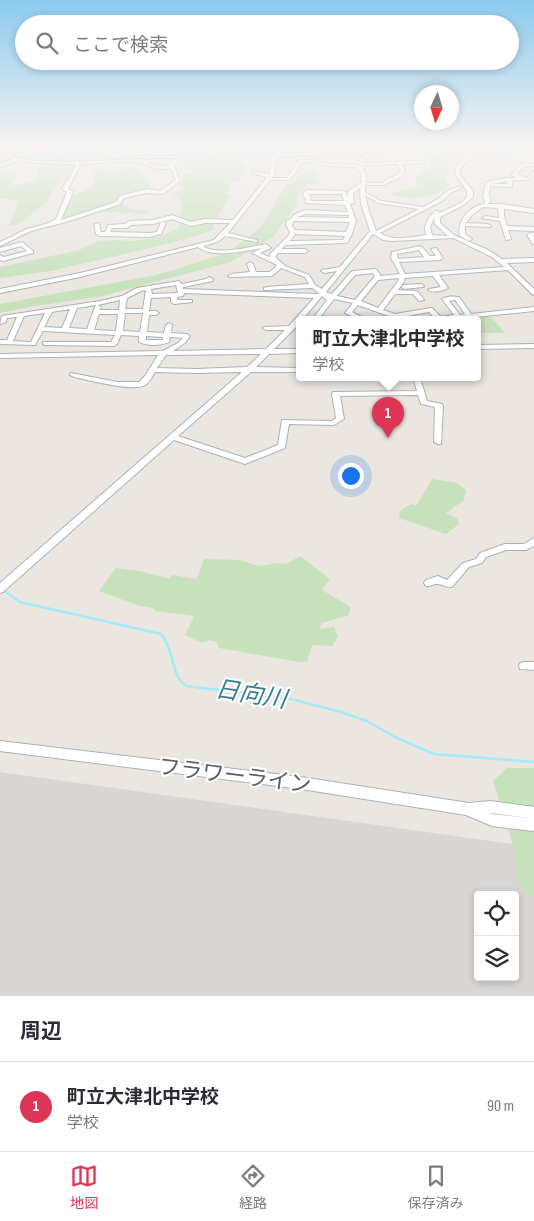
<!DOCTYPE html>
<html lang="ja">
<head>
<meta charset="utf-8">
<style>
	:root { --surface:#fff; --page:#f7f7f7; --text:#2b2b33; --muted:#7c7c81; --line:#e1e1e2; --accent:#dd3556 }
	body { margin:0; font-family:"Sofia Sans Condensed","Noto Sans JP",sans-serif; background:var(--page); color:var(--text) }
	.controls { position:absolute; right:15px; bottom:15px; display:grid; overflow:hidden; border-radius:5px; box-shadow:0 2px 8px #0003 }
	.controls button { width:45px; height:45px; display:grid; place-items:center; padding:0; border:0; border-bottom:1px solid var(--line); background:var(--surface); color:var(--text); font:25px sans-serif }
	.compass { position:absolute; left:414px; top:85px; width:45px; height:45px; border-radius:50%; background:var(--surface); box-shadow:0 2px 8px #0003; rotate:184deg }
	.you { position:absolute; left:350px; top:475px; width:18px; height:18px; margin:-12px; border:4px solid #fff; border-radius:50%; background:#1a73e8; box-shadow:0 0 0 8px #1a73e833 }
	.badge { display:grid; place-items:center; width:32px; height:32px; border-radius:50%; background:var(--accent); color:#fff; font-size:16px; font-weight:700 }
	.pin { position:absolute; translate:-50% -41px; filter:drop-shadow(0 1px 2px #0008) }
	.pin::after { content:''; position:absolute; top:26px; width:18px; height:15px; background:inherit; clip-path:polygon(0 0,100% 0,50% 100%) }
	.popup { position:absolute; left:296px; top:316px; width:185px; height:65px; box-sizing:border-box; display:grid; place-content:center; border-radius:5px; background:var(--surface); filter:drop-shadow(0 1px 4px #0005); font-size:16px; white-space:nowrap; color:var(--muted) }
	.popup b { font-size:19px; color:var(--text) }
	.popup::after { content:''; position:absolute; left:50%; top:100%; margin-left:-10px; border:10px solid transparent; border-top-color:var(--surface) }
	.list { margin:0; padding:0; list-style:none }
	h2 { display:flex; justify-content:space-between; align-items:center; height:65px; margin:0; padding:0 20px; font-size:21px }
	h2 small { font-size:16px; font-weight:400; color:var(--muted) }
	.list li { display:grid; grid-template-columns:32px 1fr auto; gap:15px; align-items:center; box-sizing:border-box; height:90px; padding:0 20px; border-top:1px solid var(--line) }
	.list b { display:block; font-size:19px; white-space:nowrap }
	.list p { margin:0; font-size:16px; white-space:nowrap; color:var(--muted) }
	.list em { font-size:16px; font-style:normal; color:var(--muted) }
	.icon { flex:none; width:28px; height:28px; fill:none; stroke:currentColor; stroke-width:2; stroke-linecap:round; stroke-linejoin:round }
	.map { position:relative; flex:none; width:534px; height:996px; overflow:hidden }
	.search { position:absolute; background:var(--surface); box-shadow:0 2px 8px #0003; left:15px; right:15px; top:15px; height:55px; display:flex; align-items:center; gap:12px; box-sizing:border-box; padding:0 18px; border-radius:28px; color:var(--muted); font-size:19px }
	.sheet { height:155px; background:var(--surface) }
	nav { display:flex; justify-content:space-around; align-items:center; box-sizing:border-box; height:70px; border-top:1px solid var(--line); background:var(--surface); font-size:14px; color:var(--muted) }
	nav a { display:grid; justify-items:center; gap:2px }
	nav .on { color:var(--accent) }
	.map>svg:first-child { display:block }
</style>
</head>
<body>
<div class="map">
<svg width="534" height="996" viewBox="0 0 534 996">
	<rect width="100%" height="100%" fill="#ece6e1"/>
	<path fill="#dad6d3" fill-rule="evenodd" d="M 0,772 L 534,847 L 534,996 L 0,996 ZM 478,895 L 515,895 L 515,977 L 478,977 Z"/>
	<path fill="#c8e2be" d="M 425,152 L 446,155 L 455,159 C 448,163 446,169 448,176 L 444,179 L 449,186 C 444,188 440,192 435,194 C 421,199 405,199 391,194 C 400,189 410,191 419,185 L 415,179 L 429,167 L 431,162 L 424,155 Z
		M 212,155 C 223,162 235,154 247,156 L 243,162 L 245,166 L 255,168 L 245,170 L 238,182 L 230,182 L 227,184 L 231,185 L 226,194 L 231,195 L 217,218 L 209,217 L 206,221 L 214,222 L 214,230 L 171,243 L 51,271 L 0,278 L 0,267 L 79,250 L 96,242 L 114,240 L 132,241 L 157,238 L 179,228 L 182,202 L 173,194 L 185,188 L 179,185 L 183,180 L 181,176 L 197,172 L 184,167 L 178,167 L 179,164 L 176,164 Z
		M 63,163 L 72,164 L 75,168 L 67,178 L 55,188 L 46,203 L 17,225 L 9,226 L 19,201 L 0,198 L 0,174 L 16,173 L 17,178 L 10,185 C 21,185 30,184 39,176 L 37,169 C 48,163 55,168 63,163 Z
		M 126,166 C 139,167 146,175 151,187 L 125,196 L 122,204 L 132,209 L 147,211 L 149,214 L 90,211 L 62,219 L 66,203 L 71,197 L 93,186 L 95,173 L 94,169 L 103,169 L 118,174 Z
		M 313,170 L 316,173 L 316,180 L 324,185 L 307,184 L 297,197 L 298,204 L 273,237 L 231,262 L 98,297 L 35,306 L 0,313 L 0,304 L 156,275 L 227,253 L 260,228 L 287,184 C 297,181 303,171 313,170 Z
		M 490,316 L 505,333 L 477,333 L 477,319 L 457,319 Z
		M 432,479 L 457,483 L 466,490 L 464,500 L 446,513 L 457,518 L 459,524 L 446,534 L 399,518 L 400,511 L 411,504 L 416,506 Z
		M 300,556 L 330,579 L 322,590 L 351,607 L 349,615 L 322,623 L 319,629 L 334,627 L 338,637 L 332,646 L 312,645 L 307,662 L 299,662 L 219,648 L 217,642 L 210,640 L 202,643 L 185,635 L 194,616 L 155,611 L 153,608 L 140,606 L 99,591 L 116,568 L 140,571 L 167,578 L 170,578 L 172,575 L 197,579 L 204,559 L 240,560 L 259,566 L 278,563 L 286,564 Z
		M 507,768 L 534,768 L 534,897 L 522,891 L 517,876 L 517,858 L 493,781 Z"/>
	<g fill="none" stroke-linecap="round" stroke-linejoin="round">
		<path stroke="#a3ebf9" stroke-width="2.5" d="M 0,588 L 20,602 L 161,634 C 175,650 171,679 187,686 L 291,699 L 341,712 L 367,721 L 395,737 L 434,754 L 534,762"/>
		<path fill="#a3ebf9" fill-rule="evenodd" d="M 366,148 L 391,148 L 272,160 L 230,156 L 184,161 L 135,160 L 85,163 L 0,159 L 0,155 L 85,159 L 135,156 L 184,157 L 230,152 L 272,156 Z
			M 403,148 L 429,148 L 444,151 L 441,153 Z
			M 521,148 L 530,148 L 501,158 L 485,155 L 488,153 L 501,154 Z"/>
		<g stroke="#adb1b3" stroke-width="2">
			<path id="minor" d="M 2,148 L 18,149 L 20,150 L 15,153 L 2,153 L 0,152 Z
				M 33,148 L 38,148 L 34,154 L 30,154 Z
				M 68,148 L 73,148 L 67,159 L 63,159 Z
				M 84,148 L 88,148 L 83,160 L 79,160 Z
				M 118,148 L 122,148 L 119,158 L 117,159 L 115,158 Z
				M 272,148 L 279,149 L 281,154 L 373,148 L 376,154 L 364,160 L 363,163 L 424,161 L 424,163 L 422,163 L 402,164 L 405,171 C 398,183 391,178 386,185 L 365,185 L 365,192 L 381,201 L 423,207 L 438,199 L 448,190 L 462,186 L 462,188 L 452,192 L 442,201 L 380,233 C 394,242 410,237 426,235 C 423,225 428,218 435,211 L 439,211 L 439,213 L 461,203 L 467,197 L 467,191 L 455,174 L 457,165 L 468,156 L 468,154 L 428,150 L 426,148 L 468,151 L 468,148 L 472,148 L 472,151 L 498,154 L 511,148 L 518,148 L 499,156 L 472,154 C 470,163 462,162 459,174 L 473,191 L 473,197 L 464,205 L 442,216 L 440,218 L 440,223 L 454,235 L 490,251 L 502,259 L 534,258 L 534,262 L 507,263 L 534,289 L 534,295 L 532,294 L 508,270 L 439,275 L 448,288 C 444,291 432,293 428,290 L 429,289 L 441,287 L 433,276 L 404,278 L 405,280 L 398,290 L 417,291 L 424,300 L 419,301 L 413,294 L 395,294 L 383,310 L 395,314 L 431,308 L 433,309 L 441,317 L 454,315 L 442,299 C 446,296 454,296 459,297 L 471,314 L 534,307 L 534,311 L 455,319 L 435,319 L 429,312 L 402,317 L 405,319 L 397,319 L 358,305 L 352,312 L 366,319 L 358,319 L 345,313 L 353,303 L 334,299 L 321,316 L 335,318 L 336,319 L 315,318 L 314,317 L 327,300 L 322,296 L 303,319 L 299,319 L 299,324 L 274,349 L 299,349 L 299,353 L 269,354 L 256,367 L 299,368 L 299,372 L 251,372 L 178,436 L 245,458 L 278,445 L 282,420 L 332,421 L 336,418 L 332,394 L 333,392 L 417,391 L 413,377 L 420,377 L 427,401 L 442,404 L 443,406 L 441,444 L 438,444 L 434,442 L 435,407 L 421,404 L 418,395 L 340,396 L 344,419 L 334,425 L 289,424 L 285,448 L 245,464 L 174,440 L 3,592 L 0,593 L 0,583 L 242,372 L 196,373 L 155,372 C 152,377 150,382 145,385 C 133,392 89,380 74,377 L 70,375 L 71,373 L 117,382 L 139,382 L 145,376 L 158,355 L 0,358 L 0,354 L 163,351 L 178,343 L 183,338 L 170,337 L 169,342 C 162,346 146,346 139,342 L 139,336 L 121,335 L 117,344 L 114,346 L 45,345 L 43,344 L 43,342 L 111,342 L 115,335 L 43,331 L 35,345 L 0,344 L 0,340 L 7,340 L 17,317 L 7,318 L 6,322 L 0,324 L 2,316 L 100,301 L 122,296 L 137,288 L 179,281 L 182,284 L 206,279 L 209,277 L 213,279 L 213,281 L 183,287 L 183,289 L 317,294 L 319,293 L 312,288 L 264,290 L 264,288 L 266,287 L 309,284 L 305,277 L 281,268 L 272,276 L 229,277 L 228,276 L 231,274 L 250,272 L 247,264 L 250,262 L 253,264 L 256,272 L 270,272 L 277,265 L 252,253 L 262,248 C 244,251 213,259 198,247 L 80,277 L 0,293 L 0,289 L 80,273 L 214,240 L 230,223 L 205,223 L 191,226 L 172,219 L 153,224 L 131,225 L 127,228 L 112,228 L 110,232 L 150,233 L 157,232 L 161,222 L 165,222 L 166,223 L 161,234 L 150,237 L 99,236 L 96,234 L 94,224 L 99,223 L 101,232 L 105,232 L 108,225 L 125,224 L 129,221 L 153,220 L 172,215 L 191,222 L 205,219 L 233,220 L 267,177 L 252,173 L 254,172 L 269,174 L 272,159 L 276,154 L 274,151 L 211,154 L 183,158 L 174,166 L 180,181 L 163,194 L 147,193 L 124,198 L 120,204 L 115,206 L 66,222 L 31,231 L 0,246 L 0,242 L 27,229 L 49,223 L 56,219 L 67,192 L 62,189 L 76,166 L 74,164 L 34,163 L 17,160 L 16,162 L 0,167 L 0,164 L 12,160 L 7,157 L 9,156 L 34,161 L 79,162 L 134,159 L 147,160 L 152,165 L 166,166 L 177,158 L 137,158 L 135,157 L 137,156 L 182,156 L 211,152 ZM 368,150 L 371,153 L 360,158 L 358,162 L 360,166 L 357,165 C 349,164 340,164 332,164 C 318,162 313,158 298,161 L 287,178 L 272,178 L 275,173 L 276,159 L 278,157 L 334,154 ZM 134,161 C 147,163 156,172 170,168 L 176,180 L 160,191 L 147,189 L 120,196 L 116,202 L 61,220 L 73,192 L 68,189 L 80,166 L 79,164 ZM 315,162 L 329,166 L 356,167 L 362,175 L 361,183 L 348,191 L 348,197 L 346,192 L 344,191 L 307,190 L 304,192 L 303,196 L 306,199 L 306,203 L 345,205 L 348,212 L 305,210 L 293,215 L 292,218 L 287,221 L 286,225 L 290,232 L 289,235 L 270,254 L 269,257 L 260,253 L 271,248 L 266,244 C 251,247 216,256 203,246 L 218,242 L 225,236 L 257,242 L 257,240 L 228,233 L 270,180 L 290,180 L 302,163 ZM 397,164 L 401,171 C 395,179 387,176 383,183 L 366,183 L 366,175 L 362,169 L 365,168 L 364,165 ZM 360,188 L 361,204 L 370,231 L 340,267 L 322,270 L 321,271 L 324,273 L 337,271 L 322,289 L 315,285 L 309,275 L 285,266 L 275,257 L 278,253 L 305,253 L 308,251 L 305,249 L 281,249 L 286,245 L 347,243 L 352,234 L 356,221 L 350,204 L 354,203 L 353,193 ZM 309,194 L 342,194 L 344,201 L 311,201 ZM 365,195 L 378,203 L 419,209 L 376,231 L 368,208 ZM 306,214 L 349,215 L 349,218 L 297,217 ZM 434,218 L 435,224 L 448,236 L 432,235 L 430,227 ZM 295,221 L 350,222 L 346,232 L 295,230 L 292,225 L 293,222 ZM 295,234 L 345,236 L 343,240 L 290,241 ZM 373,234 L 383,240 L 392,241 L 453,238 L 492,257 L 504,267 L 405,274 L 399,262 L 440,260 L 443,258 L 436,248 L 431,249 L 436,256 L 430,256 L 422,247 L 420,246 L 392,252 L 391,258 L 400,274 L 381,276 L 377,270 L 375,269 L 353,271 L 351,272 L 332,294 L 326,292 ZM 419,250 L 424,257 L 398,259 L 397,254 ZM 373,273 L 375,276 L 355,300 L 337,296 L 355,275 ZM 398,278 L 399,280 L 378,308 L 361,301 L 378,280 ZM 176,285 L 178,293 L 152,294 L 151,289 ZM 146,290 L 143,309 L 125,309 L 127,298 L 141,291 ZM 184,293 L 314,298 L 289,326 L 264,327 L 263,328 L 266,330 L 285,330 L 266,349 L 173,351 L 185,343 L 190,336 L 187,334 L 171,333 L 172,325 L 169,323 L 166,325 L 164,333 L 147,332 L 149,315 L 156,315 L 159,313 L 156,311 L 149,311 L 151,298 L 171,297 L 171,302 L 174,304 L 192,302 L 192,300 L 177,300 L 177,297 L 183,296 ZM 120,300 L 119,310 L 100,310 L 101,307 L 98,305 ZM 455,300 L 465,314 L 460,315 L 449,301 ZM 96,305 L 93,312 L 87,329 L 69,328 L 77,308 ZM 70,309 L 62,328 L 44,327 L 52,312 ZM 45,313 L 31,342 L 13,341 L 24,316 ZM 125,313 L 143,313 L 140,332 L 123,331 ZM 99,314 L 118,314 L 116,331 L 94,330 ZM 146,336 L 163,337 L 163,340 L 146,340 ZM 261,354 L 247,367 L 196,369 L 157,368 L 166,355 Z
				M 522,163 L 534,164 L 534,166 L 525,166 L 516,174 L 527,178 L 534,171 L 534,175 L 528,180 L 512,180 L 512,187 L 490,186 L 489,196 L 491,201 L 488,204 L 501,204 L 534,209 L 534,213 L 504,209 L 504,216 L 507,226 L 534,227 L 534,231 L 508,230 L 511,239 L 506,240 L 500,221 L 482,218 L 485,216 L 499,218 L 498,208 L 483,207 L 472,215 L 466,223 L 488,224 L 491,226 L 490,227 L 465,226 L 465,234 L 472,239 L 469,241 L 460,236 C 456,222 469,206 484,204 L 485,201 L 483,196 L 486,182 L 507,178 L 517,178 L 511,175 ZM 507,181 L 507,184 L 492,184 Z
				M 530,233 L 534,233 L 534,244 L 532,243 L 527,235 Z
				M 22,242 L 33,251 L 33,253 L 3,261 L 0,260 L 0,255 L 4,257 L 27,251 L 21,246 L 0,252 L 0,248 Z
				M 421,284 L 424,286 L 423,287 L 404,289 L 401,287 L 404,285 Z
				M 534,344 L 534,348 L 477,349 L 477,345 Z
				M 534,538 L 534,546 L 526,550 L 506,550 L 486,557 L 482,563 L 469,567 L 452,587 C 446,588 443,584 437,584 C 432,584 431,587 426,586 L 424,583 L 426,580 L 438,576 L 447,580 L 463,563 L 476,559 L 480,553 L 505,544 L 524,544 Z
				M 524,662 L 534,662 L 534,670 L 520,669 L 519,666 L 520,663 Z
				M 0,741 L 301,777 L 469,803 L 491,801 L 534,807 L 534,831 L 492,826 L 466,815 L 301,789 L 0,751 ZM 490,813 L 491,813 L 528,818 L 493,814 Z"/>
		</g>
		<g stroke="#e89b5e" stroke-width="2">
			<path id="major" d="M 16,148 L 22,148 L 14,156 L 0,163 L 0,159 Z"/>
		</g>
		<use href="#minor" fill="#fff" fill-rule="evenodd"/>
		<use href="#major" fill="#f9d6a8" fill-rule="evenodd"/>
	</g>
	<linearGradient id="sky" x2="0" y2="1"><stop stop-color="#8ccaef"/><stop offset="0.51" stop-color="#f6f4f2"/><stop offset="1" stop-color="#f6f4f2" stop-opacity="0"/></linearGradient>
	<rect width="534" height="288" fill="url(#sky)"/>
	<g text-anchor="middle" stroke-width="4.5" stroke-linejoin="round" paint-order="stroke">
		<g font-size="22" fill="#5a5f61" stroke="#fff">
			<text transform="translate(235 775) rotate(7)" y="8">フラワーライン</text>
		</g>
		<g font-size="24" font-style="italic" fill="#3a7c90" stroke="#fff">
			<text transform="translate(251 694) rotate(9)" y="8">日向川</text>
		</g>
	</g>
</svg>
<div class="controls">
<button><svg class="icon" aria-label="locate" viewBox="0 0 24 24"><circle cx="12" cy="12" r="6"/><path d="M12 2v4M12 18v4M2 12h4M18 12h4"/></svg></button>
<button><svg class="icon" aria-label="layers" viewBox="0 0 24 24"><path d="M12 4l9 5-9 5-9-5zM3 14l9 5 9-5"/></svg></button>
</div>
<svg class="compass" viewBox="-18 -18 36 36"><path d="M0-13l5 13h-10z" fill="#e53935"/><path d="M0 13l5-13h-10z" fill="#7c7c81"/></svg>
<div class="you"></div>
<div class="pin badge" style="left:388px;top:438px">1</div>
<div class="popup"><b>町立大津北中学校</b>学校</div>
<div class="search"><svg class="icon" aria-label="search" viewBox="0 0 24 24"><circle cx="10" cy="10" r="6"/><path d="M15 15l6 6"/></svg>ここで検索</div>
</div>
<section class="sheet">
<h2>周辺<small></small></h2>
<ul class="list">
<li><span class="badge">1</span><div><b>町立大津北中学校</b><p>学校</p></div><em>90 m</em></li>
</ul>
</section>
<nav>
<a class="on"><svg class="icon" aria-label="map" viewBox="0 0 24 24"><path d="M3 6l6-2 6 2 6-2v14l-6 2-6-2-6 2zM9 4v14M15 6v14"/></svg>地図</a>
<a><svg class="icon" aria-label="directions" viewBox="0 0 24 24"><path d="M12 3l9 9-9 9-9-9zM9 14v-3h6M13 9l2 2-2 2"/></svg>経路</a>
<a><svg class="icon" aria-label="saved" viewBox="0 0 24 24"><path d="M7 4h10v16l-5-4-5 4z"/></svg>保存済み</a>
</nav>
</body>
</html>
